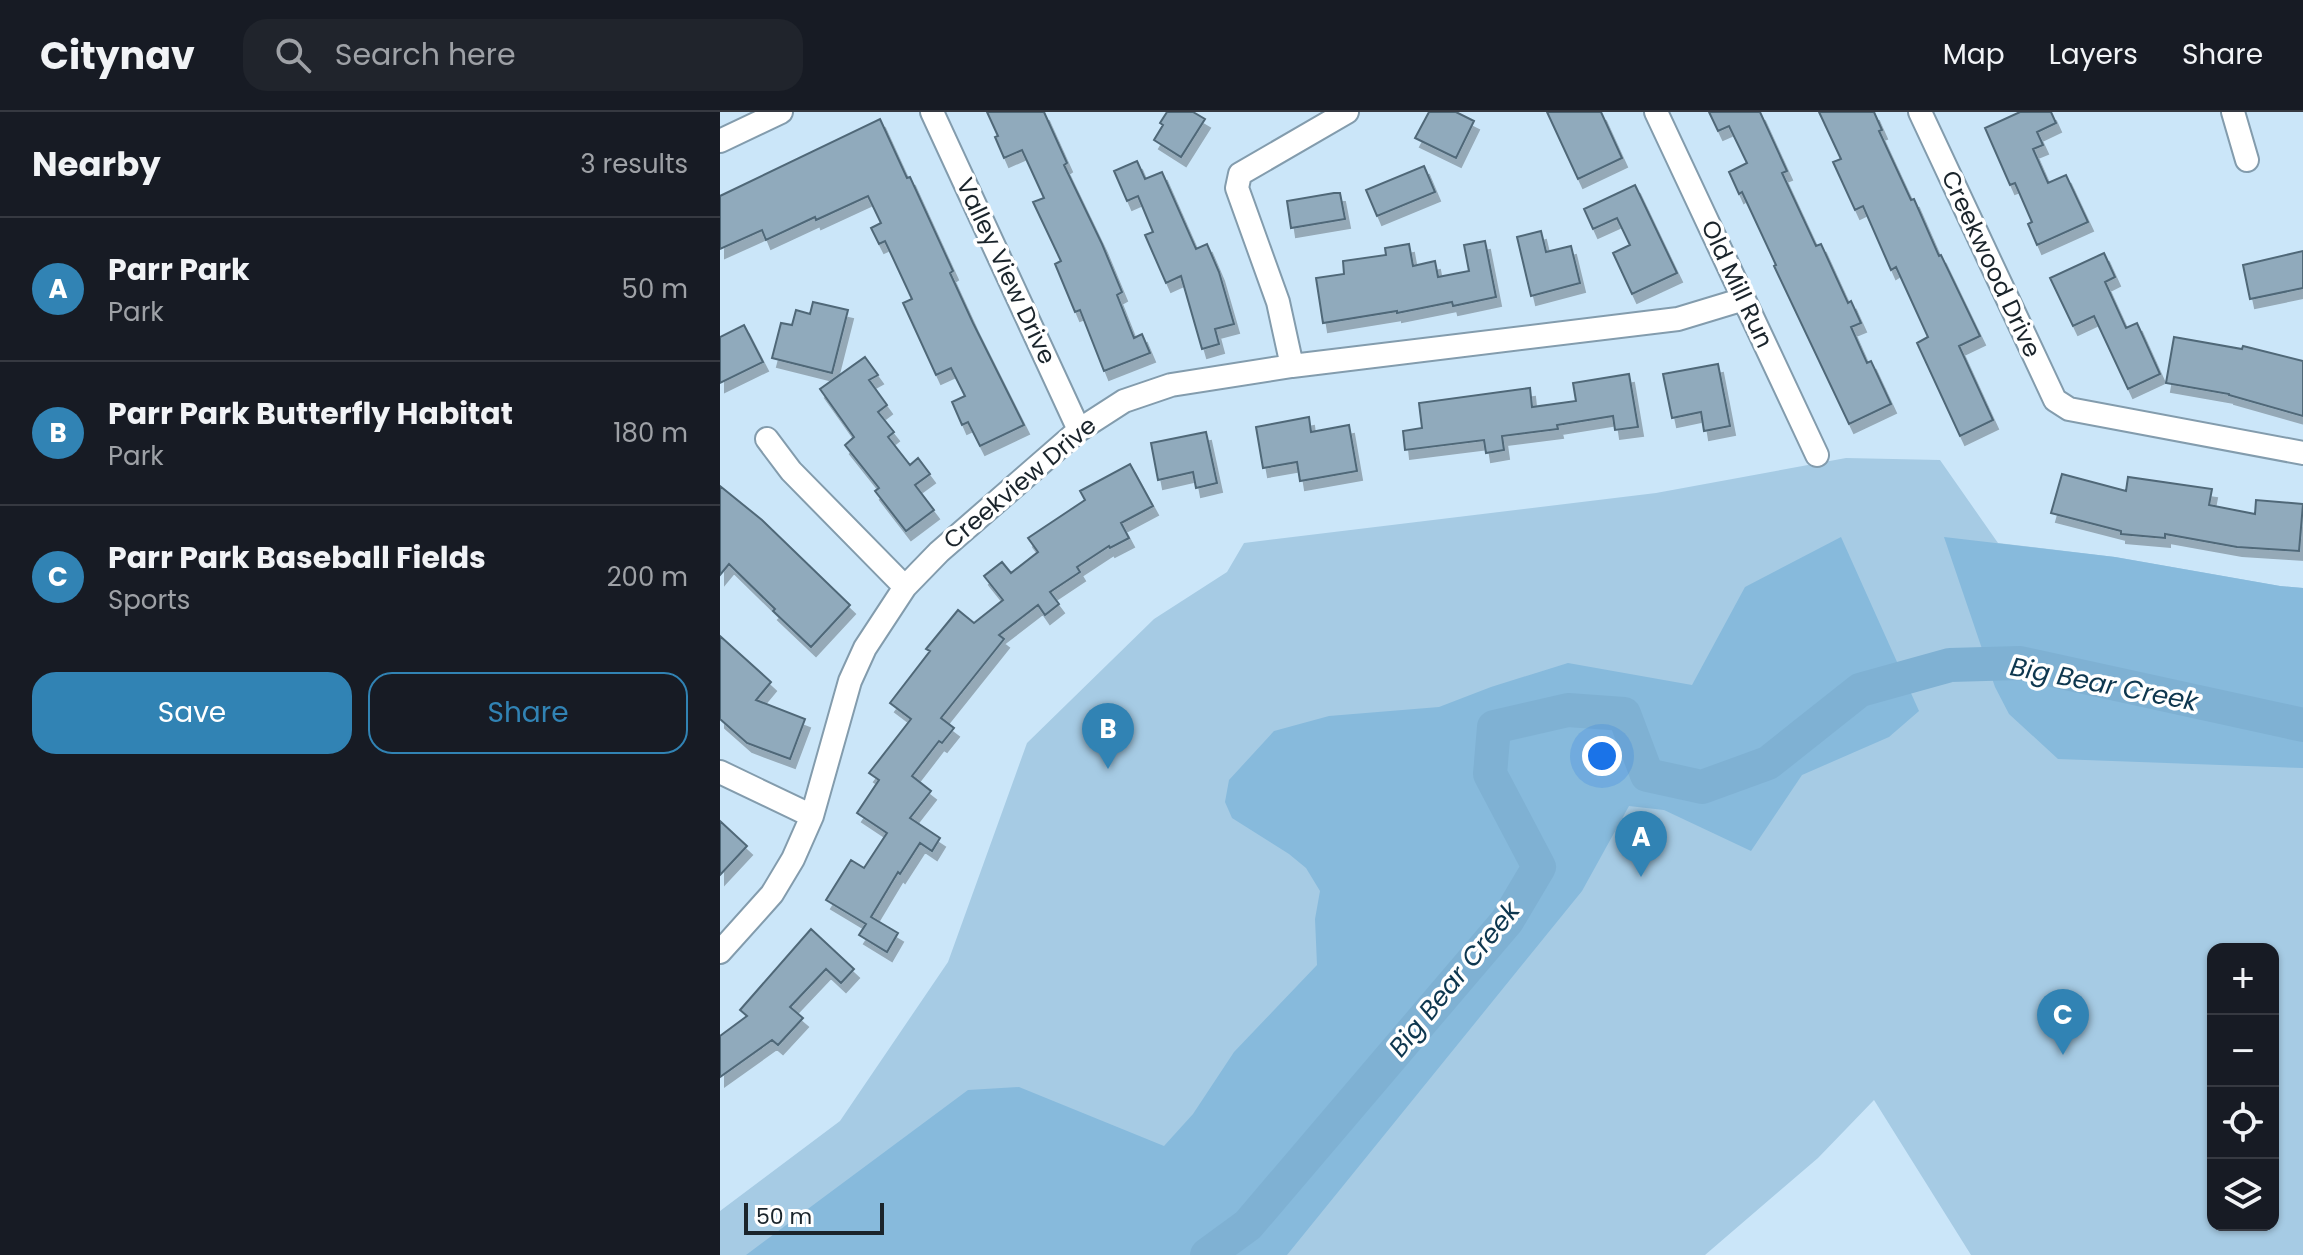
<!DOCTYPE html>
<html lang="en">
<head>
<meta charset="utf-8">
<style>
	:root { --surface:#171b24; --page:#20242c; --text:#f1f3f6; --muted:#9ea1a6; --line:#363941; --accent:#3183b4 }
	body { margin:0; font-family:Poppins,sans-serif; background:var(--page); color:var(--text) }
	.controls { position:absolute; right:24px; bottom:24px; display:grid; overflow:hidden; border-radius:16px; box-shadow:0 2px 6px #0004 }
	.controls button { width:72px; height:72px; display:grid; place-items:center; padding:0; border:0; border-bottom:2px solid var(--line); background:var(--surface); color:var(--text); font:40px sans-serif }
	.scale { position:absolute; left:24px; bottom:20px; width:140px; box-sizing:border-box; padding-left:8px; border:4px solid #1a242b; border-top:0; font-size:22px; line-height:28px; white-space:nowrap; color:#1a242b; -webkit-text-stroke:6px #fff; paint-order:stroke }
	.you { position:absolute; left:882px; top:644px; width:28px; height:28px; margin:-20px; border:6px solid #fff; border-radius:50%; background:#1a73e8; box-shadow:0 0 0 12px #1a73e833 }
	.badge { display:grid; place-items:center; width:52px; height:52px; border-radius:50%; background:var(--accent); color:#fff; font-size:26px; font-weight:700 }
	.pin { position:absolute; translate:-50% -66px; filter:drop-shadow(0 2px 4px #0008) }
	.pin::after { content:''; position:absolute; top:42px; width:28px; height:24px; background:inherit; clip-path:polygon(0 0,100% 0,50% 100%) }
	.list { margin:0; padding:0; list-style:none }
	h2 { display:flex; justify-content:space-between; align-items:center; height:104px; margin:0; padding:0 32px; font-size:34px }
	h2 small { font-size:26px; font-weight:400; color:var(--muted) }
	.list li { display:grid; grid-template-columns:52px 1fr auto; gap:24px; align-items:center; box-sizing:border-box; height:144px; padding:0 32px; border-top:2px solid var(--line) }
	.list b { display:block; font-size:30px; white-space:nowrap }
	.list p { margin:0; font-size:26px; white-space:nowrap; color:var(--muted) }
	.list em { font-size:26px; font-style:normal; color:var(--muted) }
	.actions { display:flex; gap:16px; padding:24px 32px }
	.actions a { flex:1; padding:18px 0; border:2px solid var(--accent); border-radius:24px; text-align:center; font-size:28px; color:var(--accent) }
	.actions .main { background:var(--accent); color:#fff }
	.icon { flex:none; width:44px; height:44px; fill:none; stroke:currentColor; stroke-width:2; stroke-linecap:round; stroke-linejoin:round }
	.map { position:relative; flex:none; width:1583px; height:1143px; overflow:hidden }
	header { display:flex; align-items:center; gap:48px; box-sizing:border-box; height:112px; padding:0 40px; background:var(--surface); border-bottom:2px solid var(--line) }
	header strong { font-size:38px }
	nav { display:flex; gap:44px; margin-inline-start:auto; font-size:28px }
	.search { width:560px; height:72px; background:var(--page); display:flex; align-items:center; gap:20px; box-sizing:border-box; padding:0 28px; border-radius:24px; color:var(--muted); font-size:30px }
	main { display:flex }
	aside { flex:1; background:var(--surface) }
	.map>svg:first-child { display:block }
</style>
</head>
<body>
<header>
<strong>Citynav</strong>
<div class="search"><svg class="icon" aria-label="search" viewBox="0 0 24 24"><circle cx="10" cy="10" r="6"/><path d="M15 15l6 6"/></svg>Search here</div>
<nav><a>Map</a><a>Layers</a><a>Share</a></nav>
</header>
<main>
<aside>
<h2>Nearby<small>3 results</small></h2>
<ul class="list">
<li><span class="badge">A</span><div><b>Parr Park</b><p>Park</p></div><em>50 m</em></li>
<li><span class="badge">B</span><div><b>Parr Park Butterfly Habitat</b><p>Park</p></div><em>180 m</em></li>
<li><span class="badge">C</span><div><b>Parr Park Baseball Fields</b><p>Sports</p></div><em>200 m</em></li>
</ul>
<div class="actions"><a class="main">Save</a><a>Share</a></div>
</aside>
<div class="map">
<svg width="1583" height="1143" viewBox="0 0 1583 1143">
	<defs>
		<filter id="shadow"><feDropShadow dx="5" dy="9" stdDeviation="0" flood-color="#0004"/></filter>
	</defs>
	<rect width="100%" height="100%" fill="#cbe6f9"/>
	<path fill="#a6cbe4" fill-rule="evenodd" d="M 1126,346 L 1220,348 L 1278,431 L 1395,445 L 1560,474 L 1583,476 L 1583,1143 L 1251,1143 L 1154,988 L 1098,1046 L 985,1143 L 0,1143 L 0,1099 L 120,1009 L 228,850 L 307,631 L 434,507 L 507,460 L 524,431 L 936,381 ZM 1493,837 L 1553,837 L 1553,1113 L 1493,1113 Z"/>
	<path fill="#87badc" d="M 1121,425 L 1199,599 L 1169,625 L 1082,663 L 1031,739 L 944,698 L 909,694 L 862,779 L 567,1143 L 26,1143 L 248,978 L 299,975 L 444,1034 L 473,1002 L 514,940 L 597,853 L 595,807 L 600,779 L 586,756 L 569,742 L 512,706 L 505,690 L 509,668 L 554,619 L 609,604 L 719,595 L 771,575 L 848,551 L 972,573 L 1025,475 Z
		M 1224,425 L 1395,445 L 1560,474 L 1583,476 L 1583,656 L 1338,647 L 1289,602 L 1275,575 Z"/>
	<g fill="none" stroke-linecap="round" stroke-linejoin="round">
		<path stroke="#7fb1d3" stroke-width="34" d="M 487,1143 L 528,1113 L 787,809 L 819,755 L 770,662 L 774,615 L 848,598 L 904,602 L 927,663 L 982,675 L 1048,651 L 1140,578 L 1230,553 L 1300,551 L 1583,613"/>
	</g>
	<path fill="#90aabc" stroke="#506878" stroke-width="2" filter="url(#shadow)" d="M 267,0 L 324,0 L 347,51 L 344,53 L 382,132 L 402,180 L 397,183 L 414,226 L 422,222 L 430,241 L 384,259 L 360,198 L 355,200 L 335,152 L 341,149 L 313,90 L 324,86 L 302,38 L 284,46 L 275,25 L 278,24 Z
		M 447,0 L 473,0 L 485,7 L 461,45 L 434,28 L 443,13 L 440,11 Z
		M 709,0 L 736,0 L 754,9 L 736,46 L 695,26 Z
		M 827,0 L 881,0 L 902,46 L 858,67 Z
		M 989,0 L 1040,0 L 1067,59 L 1062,61 L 1096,134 L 1101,132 L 1128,191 L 1131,189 L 1141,211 L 1131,215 L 1147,251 L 1151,249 L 1171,292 L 1129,312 L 1054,154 L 1056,153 L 1022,80 L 1019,82 L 1009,60 L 1027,51 L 1009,14 L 998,19 Z
		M 1099,0 L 1154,0 L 1162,18 L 1159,19 L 1191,88 L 1194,87 L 1219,144 L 1221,143 L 1260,224 L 1239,234 L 1273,308 L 1240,324 L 1197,231 L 1208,225 L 1176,155 L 1171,158 L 1143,94 L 1135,98 L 1113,50 L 1121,47 Z
		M 1300,0 L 1331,0 L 1336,11 L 1317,20 L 1323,33 L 1313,37 L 1328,71 L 1346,63 L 1368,110 L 1317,133 L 1308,112 L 1312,110 L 1295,71 L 1290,73 L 1265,16 Z
		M 160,7 L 187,66 L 190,65 L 233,159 L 230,161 L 253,211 L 304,313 L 260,334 L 248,310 L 242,313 L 232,290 L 245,284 L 231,256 L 216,263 L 183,191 L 192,187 L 165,129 L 159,132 L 151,116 L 161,111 L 148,84 L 96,108 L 95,105 L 46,128 L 42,118 L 0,137 L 0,84 Z
		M 417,49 L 425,67 L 442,60 L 476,137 L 487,132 L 499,160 L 514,212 L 495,217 L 499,232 L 482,237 L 461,164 L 446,171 L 425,123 L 433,120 L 418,84 L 407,89 L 394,59 Z
		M 704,54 L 715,80 L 657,104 L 646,78 Z
		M 915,73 L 957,161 L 912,182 L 893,141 L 910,133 L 897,106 L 873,117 L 864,97 Z
		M 614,81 L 620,81 L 625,107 L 571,116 L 567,89 Z
		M 821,119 L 826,140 L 851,134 L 860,171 L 811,184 L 797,125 Z
		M 765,129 L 776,185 L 733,194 L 732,190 L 677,201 L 677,199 L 603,211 L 596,166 L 624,162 L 623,149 L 666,143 L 665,136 L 689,132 L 693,154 L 715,149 L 718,165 L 749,159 L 744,133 Z
		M 1583,139 L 1583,176 L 1530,187 L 1523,153 Z
		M 1384,141 L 1395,165 L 1385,170 L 1406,216 L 1417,211 L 1440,262 L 1408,277 L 1374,204 L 1353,214 L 1330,166 Z
		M 93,190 L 128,198 L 112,261 L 52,246 L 61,211 L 72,213 L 76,198 L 90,202 Z
		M 24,213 L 43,250 L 0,271 L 0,225 Z
		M 1454,225 L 1522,237 L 1523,234 L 1583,249 L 1583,304 L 1509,283 L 1509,282 L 1446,271 Z
		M 145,245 L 158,263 L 149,268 L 167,293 L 158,300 L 174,320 L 168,325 L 190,353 L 198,346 L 210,362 L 195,373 L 214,398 L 186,419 L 155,379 L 159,376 L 125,333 L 134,325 L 100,277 Z
		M 998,252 L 1010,314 L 984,319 L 981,300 L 952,306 L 943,262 Z
		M 909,262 L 918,315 L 895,318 L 893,304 L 837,313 L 838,317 L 782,324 L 784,338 L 766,341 L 764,328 L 685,338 L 683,319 L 702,316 L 699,291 L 810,276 L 812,295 L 856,289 L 853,271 Z
		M 589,305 L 591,320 L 629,313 L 637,359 L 580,369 L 577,350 L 543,356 L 536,315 Z
		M 486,320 L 497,371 L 476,376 L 473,360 L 438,368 L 431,331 Z
		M 410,352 L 433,394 L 401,411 L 409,426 L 390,436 L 389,434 L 357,455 L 360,460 L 330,480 L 339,492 L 325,503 L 318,493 L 279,523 L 284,527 L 221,606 L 234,616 L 222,631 L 219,629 L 192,664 L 211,679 L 190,706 L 220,726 L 212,739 L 200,731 L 180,762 L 178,760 L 151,805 L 178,821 L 167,840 L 139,823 L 146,812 L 106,788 L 131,748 L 144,756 L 167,721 L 137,701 L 159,668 L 149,661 L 191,607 L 170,591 L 210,539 L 206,537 L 238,498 L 254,511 L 283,488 L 264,464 L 282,450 L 291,461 L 318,440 L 308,426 L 365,388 L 360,379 Z
		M 1342,362 L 1406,379 L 1408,365 L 1492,377 L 1489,393 L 1535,402 L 1536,388 L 1583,392 L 1579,439 L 1517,435 L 1445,422 L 1445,426 L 1401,422 L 1401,419 L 1331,401 Z
		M 0,374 L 42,408 L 130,493 L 91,535 L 53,499 L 55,497 L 9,452 L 0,463 Z
		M 0,524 L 51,570 L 36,588 L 85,607 L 70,647 L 27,631 L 0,607 Z
		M 0,709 L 27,734 L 0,763 Z
		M 91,817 L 134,857 L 121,871 L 106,857 L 70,895 L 83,906 L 58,933 L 52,928 L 0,965 L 0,924 L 27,904 L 20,898 Z"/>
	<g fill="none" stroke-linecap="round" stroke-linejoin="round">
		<g stroke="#839cad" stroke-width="26">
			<path id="minor" d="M 212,0 L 359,318
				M 936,0 L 1097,343
				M 1200,0 L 1335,288 L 1349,297 L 1583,341
				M 1513,0 L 1527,48
				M 0,29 L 61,0
				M 572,254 L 558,190 L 517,76 L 520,62 L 627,0
				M 47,327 L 71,359 L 185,475
				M 0,660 L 92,704
				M 0,840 L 52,782 L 73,747 L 92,704 L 130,569 L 145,536 L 185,475 L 219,440 L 359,318 L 404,289 L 451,273 L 572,254 L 958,207 L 1024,187"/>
		</g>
		<use href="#minor" stroke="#fff" stroke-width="22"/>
	</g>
	<g text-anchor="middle" stroke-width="7" stroke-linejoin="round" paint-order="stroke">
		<g font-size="24" fill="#1a242b" stroke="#fff">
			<text transform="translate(1271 152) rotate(65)" y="8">Creekwood Drive</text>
			<text transform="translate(286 159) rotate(65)" y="8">Valley View Drive</text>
			<text transform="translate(1017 172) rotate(65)" y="8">Old Mill Run</text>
			<text transform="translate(300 371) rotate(-40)" y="8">Creekview Drive</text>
		</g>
		<g font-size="26" font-style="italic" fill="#0e374f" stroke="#fff">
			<text transform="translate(1384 572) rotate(11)" y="9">Big Bear Creek</text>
			<text transform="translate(734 867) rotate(-51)" y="9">Big Bear Creek</text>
		</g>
	</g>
</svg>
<div class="controls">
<button>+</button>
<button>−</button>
<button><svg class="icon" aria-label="locate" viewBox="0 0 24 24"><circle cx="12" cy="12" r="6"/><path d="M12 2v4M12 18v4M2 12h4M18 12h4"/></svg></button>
<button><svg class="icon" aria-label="layers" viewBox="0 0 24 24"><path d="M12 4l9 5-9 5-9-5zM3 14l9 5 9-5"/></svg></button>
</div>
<div class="scale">50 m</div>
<div class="you"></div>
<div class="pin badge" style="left:921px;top:765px">A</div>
<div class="pin badge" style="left:388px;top:657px">B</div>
<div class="pin badge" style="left:1343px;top:943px">C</div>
</div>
</main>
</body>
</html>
